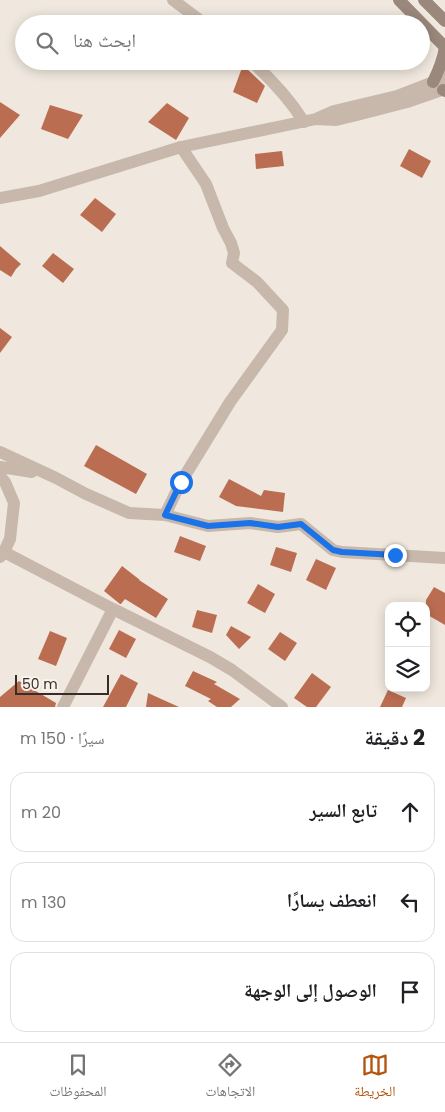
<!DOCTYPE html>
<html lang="ar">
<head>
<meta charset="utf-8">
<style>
	:root { --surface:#fff; --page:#f2f2f2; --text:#202124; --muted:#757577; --line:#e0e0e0; --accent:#b45309 }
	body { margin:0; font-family:Poppins,"Noto Naskh Arabic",sans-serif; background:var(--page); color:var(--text); direction:rtl }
	.controls { position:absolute; right:15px; bottom:15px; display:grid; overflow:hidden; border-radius:10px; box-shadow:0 2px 12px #0003 }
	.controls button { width:45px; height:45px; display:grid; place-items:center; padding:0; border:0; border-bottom:1px solid var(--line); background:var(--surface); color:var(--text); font:25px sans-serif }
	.scale { position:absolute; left:15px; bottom:12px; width:94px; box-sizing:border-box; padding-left:5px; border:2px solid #352d29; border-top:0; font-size:14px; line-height:18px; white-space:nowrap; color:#352d29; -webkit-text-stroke:4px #f8f2ea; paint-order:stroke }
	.stop { position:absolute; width:15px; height:15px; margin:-11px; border:4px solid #1a73e8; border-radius:50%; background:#fff }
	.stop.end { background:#1a73e8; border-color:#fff; box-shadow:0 1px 5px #0008 }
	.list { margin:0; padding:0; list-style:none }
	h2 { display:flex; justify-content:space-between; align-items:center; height:65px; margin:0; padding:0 20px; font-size:21px }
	h2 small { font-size:16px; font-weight:400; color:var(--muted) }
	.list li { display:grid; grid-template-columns:32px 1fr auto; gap:15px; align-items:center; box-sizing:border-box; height:80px; margin:0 10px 10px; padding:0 10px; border:1px solid var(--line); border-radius:15px }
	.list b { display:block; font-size:19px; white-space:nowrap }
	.list em { font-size:16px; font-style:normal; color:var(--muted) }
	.icon { flex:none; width:28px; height:28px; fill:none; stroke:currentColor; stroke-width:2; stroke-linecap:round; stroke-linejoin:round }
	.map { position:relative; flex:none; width:445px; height:707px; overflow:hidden; direction:ltr }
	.search { position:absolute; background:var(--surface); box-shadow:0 2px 12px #0003; left:15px; right:15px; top:15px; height:55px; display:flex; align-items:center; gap:12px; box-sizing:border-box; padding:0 18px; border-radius:28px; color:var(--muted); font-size:19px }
	.sheet { height:335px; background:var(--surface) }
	nav { display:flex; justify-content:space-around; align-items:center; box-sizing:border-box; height:70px; border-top:1px solid var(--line); background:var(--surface); font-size:14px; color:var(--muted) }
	nav a { display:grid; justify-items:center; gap:2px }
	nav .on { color:var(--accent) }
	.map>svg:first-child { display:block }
</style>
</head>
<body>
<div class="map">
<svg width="445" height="707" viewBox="0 0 445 707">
	<rect width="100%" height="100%" fill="#f0e8de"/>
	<path fill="#bb6d51" d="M 243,65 L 265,86 L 257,103 L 233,92 Z
		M 0,102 L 20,115 L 0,138 Z
		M 167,103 L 189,118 L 176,140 L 148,122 Z
		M 50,105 L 83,115 L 68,139 L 41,129 Z
		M 409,149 L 431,161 L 422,178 L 400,166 Z
		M 282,151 L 284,166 L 256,169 L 255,154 Z
		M 95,198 L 116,214 L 102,232 L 80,215 Z
		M 0,246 L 21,264 L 16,269 L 11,277 L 0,270 Z
		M 53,253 L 74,269 L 63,283 L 42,266 Z
		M 0,328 L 12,337 L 0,353 Z
		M 96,445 L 147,474 L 136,494 L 84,466 Z
		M 229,479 L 261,496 L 264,490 L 285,493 L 283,512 L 236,506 L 219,497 Z
		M 180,536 L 206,546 L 200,561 L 174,552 Z
		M 276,547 L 297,553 L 291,572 L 270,565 Z
		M 316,559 L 336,568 L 326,590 L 306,580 Z
		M 122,566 L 140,580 L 139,580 L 168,599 L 156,618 L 125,599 L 121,604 L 120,604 L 104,591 Z
		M 258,584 L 275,594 L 265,613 L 247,603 Z
		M 434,587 L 445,593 L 445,625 L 426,614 L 426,600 Z
		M 197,610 L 217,615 L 212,633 L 192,627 Z
		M 231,626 L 251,637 L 239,649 L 226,635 Z
		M 119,630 L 136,639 L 126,658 L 109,649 Z
		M 50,631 L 67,638 L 56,666 L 38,659 Z
		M 280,632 L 297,643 L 285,661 L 268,649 Z
		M 193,671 L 217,682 L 214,684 L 240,699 L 231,707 L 217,707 L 208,701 L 211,699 L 185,686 Z
		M 312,673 L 331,687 L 316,707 L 307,707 L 294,698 Z
		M 121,674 L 138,683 L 126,707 L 103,707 Z
		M 19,681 L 56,703 L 55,707 L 0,707 L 0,697 Z
		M 388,690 L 406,698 L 402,707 L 380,707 Z
		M 148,693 L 179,707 L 146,707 Z"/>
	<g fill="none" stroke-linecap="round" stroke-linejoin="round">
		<path stroke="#c7b8ab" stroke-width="12" d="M 173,0 L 205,24
			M 251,61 C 271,79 289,98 304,122
			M 0,452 L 56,478 L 86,494 L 129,513 L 165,515 L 208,526 L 250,523 L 278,527 L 301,524 L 333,550 L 342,552 L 445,558
			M 0,467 L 32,472
			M 0,476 L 5,482 L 14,503 L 10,539 L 4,552 L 0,557
			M 165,515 L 181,482 L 230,402 L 282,330 L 283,310 L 257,282 L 232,263 L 234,253 L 231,243 L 223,228 L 206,184 L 181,147
			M 4,552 L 113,609 L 210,657 L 232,670 L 282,707
			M 63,707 L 113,609"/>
		<path stroke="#c7b8ab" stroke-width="12" d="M 318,118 L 334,111 L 397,96 L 433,82 L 445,76
			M 0,198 L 39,191 L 181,147 L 316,119 L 336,120 L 357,115 L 407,102 L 445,89"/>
		<path stroke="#9b887c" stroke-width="12" d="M 399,0 L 445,47
			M 424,0 L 445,21
			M 433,82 C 439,70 443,60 445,47
			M 443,90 L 445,91"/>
	</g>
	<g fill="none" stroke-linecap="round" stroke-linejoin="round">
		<path stroke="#1a73e8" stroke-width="6" d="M 181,482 L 165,515 L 208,526 L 250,523 L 278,527 L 301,524 L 333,550 L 342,552 L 395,555"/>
	</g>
</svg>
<div class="controls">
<button><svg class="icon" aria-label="locate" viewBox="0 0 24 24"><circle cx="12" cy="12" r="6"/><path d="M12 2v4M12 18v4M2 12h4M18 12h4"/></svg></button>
<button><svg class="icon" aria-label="layers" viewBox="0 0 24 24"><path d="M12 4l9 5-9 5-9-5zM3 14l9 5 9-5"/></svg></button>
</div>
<div class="scale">50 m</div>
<div class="stop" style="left:181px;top:482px"></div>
<div class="stop end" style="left:395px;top:555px"></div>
<div class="search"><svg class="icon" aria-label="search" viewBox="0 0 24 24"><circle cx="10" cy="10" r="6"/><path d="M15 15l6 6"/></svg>ابحث هنا</div>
</div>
<section class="sheet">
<h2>2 دقيقة<small>سيرًا · 150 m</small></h2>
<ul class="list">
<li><svg class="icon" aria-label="ahead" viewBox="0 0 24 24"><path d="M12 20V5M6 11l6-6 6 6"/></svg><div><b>تابع السير</b></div><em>20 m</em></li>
<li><svg class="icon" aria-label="left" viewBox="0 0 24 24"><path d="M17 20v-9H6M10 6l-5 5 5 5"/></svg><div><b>انعطف يسارًا</b></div><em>130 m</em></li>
<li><svg class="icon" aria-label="arrive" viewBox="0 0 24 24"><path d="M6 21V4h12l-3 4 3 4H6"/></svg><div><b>الوصول إلى الوجهة</b></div></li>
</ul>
</section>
<nav>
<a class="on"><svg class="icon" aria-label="map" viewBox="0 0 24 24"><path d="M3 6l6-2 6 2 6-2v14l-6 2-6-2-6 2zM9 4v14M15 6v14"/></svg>الخريطة</a>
<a><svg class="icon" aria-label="directions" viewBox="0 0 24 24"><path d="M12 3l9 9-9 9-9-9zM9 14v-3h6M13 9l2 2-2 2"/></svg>الاتجاهات</a>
<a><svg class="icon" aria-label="saved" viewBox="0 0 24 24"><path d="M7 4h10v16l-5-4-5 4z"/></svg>المحفوظات</a>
</nav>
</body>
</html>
